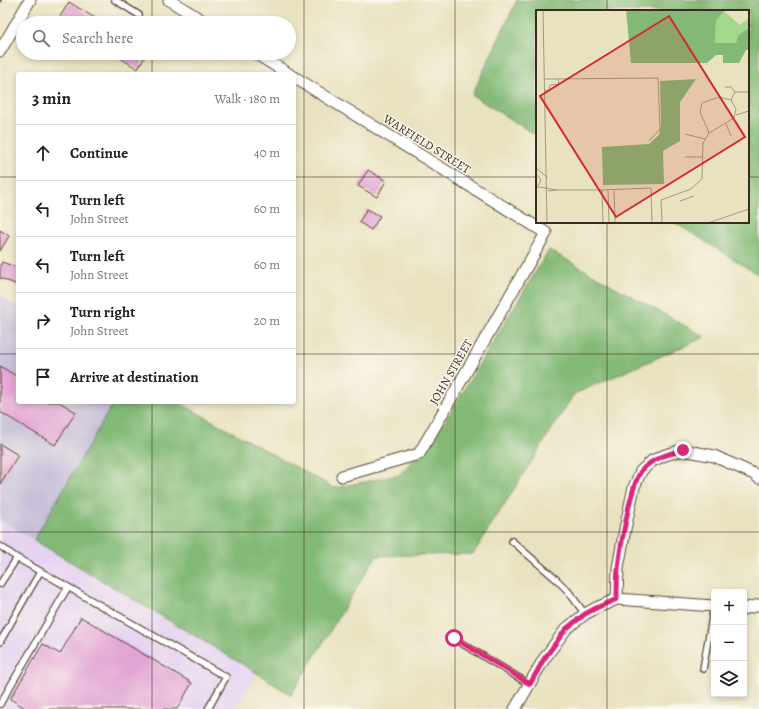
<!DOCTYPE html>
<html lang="en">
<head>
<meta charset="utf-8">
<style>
	:root { --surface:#fff; --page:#f6f6f6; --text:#202124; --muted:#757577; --line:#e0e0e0 }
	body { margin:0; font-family:Alegreya,serif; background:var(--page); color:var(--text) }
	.controls { position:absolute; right:12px; bottom:12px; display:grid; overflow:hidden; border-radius:4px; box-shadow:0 2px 6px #0003 }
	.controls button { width:36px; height:36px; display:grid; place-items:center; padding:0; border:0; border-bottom:1px solid var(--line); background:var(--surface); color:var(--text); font:20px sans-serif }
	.stop { position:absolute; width:12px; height:12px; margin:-9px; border:3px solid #db2777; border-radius:50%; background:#fff }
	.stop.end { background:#db2777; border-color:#fff; box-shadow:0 1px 4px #0008 }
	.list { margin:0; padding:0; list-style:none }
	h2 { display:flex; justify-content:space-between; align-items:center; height:52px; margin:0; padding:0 16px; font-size:17px }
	h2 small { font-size:13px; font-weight:400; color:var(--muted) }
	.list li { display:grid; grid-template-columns:26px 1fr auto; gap:12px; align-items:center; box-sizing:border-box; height:56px; padding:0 16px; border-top:1px solid var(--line) }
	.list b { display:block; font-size:15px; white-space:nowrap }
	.list p { margin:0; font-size:13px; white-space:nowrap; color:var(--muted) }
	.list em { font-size:13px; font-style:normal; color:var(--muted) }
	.icon { flex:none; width:22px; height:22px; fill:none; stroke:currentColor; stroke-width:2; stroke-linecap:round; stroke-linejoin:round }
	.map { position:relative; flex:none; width:759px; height:709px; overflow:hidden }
	.search { position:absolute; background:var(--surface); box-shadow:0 2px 6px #0003; left:16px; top:16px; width:280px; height:44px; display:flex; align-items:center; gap:10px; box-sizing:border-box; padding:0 14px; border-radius:22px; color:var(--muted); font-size:15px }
	.panel { position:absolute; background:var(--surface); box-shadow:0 2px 6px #0003; left:16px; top:72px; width:280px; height:332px; border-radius:4px }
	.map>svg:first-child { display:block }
</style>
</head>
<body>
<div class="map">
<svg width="759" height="709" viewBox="0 0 759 709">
	<rect width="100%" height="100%" fill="#fbf7ec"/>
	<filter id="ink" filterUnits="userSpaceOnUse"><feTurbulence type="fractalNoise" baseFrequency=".025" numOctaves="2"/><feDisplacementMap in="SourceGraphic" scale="8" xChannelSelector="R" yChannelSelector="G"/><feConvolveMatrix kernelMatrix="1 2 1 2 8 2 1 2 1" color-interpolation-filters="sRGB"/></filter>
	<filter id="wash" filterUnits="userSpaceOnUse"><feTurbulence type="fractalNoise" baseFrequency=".012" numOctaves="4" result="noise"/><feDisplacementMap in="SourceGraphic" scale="16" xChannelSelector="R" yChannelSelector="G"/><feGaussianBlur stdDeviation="0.9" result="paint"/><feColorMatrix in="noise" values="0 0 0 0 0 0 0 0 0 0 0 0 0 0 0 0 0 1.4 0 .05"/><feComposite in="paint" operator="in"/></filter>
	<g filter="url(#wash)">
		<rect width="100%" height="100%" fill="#e9e2c0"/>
		<path fill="#e5d3f1" d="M 0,520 L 257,673 L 236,709 L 0,709 Z"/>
		<path fill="#c7c0d9" d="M 0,296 L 18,307 L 18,402 L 114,402 L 34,540 L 0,520 Z"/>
		<path fill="#82b976" stroke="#5e724a" d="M 517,0 L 759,0 L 759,275 L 674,222 L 748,222 L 748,11 L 537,11 L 537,136 L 472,95 Z
			M 549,250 L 705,337 L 574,394 L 473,554 L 376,556 L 291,695 L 257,673 L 34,540 L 114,402 L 178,402 L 334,488 L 399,475 L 436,436 Z"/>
		<g id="blocks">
			<path fill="#e2a4d4" d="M 69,2 L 103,23 L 63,23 L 58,20 Z
				M 112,53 L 147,53 L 138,69 Z
				M 368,170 L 386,181 L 377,197 L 358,186 Z
				M 367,209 L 380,216 L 371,230 L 359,222 Z
				M 0,230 L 9,236 L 0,251 Z
				M 2,262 L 18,268 L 18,285 L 0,278 L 0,266 Z
				M 0,366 L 18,377 L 18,402 L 59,402 L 76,412 L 55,445 L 0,412 Z
				M 0,444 L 18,455 L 0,484 Z
				M 81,617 L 192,683 L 177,709 L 27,709 L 10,699 L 43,644 L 60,654 Z"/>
		</g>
	</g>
	<g filter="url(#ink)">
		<use href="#blocks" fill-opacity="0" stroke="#554636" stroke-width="1"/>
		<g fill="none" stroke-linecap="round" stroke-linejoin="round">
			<g stroke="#554636" stroke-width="8">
				<path id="lane" d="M 115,0 L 139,15
					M 512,541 L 556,579 L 568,591 L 585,614
					M 0,546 L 17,558 L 0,584
					M 17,558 L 226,677 L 208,709
					M 453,638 L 529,684
					M 0,642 L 40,572
					M 703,669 L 714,606
					M 0,704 L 68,587"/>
			</g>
			<g stroke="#554636" stroke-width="13">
				<path id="street" d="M 169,0 L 206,23
					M 0,51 L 30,0
					M 255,53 L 289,74
					M 294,77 L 546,233 L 419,454 L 342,476
					M 617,599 L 618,568 L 625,529 L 634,487 L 641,471 L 652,461 L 665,455 L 683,450 L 714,456 L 754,474 L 759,478
					M 744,609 L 759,605
					M 515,709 L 544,659 L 566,629 L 585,614 L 596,608 L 617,599 L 714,606"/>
			</g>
			<path stroke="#554636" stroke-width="2.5" stroke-dasharray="3 3" stroke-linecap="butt" d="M 0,2 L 1,0"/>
			<use href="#lane" stroke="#fff" stroke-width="5.5"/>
			<use href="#street" stroke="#fff" stroke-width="11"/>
		</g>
	</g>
	<g fill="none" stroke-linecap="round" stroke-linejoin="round" filter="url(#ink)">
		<path stroke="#db2777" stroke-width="5" d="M 454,638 L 530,684 L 544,659 L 566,629 L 585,614 L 596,608 L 617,599 C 617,589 617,579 618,568 C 620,550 631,482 642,470 C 653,458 668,454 683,450"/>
	</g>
	<path fill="none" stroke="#3b2a1e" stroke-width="1" stroke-opacity="0.55" d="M 152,0 L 152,23M 304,0 L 304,709M 455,0 L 455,709M 607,0 L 607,11M 152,53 L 152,74M 0,177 L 18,177M 294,177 L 537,177M 748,177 L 759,177M 607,222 L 607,709M 0,354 L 18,354M 294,354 L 759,354M 152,402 L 152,709M 0,532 L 759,532"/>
	<g text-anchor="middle" stroke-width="3" stroke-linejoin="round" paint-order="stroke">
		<g font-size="12" fill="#3b2a1e" stroke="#fbf7ec">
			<text transform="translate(427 144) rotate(32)" y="4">WARFIELD STREET</text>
			<text transform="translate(451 372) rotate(-60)" y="4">JOHN STREET</text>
		</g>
	</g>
	<g transform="translate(536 10)">
		<rect width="213" height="213" fill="#e9e2c0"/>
		<path d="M 188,1 L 204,15 L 213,8 L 213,18 L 202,25 L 200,33 L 179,33 L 180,11 Z" fill="#a3d98a"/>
		<path d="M 90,0 L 189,0 L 180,11 L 179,33 L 200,33 L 202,25 L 213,18 L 213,40 L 210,40 L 203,53 L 187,53 L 187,45 L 180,45 L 171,53 L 95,53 ZM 160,69 L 144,92 L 144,131 L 127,141 L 128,174 L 67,175 L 66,137 L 113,134 L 123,125 L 125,114 L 124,71 Z" fill="#82b976"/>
		<path fill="none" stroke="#a3987f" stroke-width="1" d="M 7,0 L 11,213M 9,69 L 122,68 L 124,119 L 113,131M 189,77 L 195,77 L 199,82M 9,81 L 13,80 L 14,75 L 23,74 L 22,69M 195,90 L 199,82 L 213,82M 200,105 L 213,101M 190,114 L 195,126M 149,124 L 169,129M 149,147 L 167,147M 0,158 L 12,168M 0,164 L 5,170 L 0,180M 3,177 L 21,180 L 12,181M 78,179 L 79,213M 21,180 L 66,180 L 67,213M 66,180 L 115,178 L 116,213M 72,180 L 73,213M 144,191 L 158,186M 126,213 L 125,190 L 155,179 L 166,169 L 167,133 L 173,123 L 198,108 L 200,99 L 195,90 L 183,87 L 166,93 L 164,102 L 173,123M 172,213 L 213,199"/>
		<path fill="#d62828" fill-opacity="0.15" stroke="#d62828" stroke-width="2" d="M 133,6 L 209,127 L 80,207 L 4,86 Z"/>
		<rect width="213" height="213" fill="none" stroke="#3b2a1e" stroke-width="2"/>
	</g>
</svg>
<div class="controls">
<button>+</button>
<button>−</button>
<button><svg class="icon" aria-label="layers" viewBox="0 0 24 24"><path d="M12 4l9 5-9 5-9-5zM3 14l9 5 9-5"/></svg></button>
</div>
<div class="stop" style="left:454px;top:638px"></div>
<div class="stop end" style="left:683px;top:450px"></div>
<div class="search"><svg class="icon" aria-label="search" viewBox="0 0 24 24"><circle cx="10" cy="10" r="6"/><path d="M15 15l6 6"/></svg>Search here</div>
<section class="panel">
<h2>3 min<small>Walk · 180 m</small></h2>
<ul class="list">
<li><svg class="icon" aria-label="ahead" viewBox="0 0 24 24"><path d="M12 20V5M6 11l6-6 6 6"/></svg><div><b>Continue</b></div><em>40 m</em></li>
<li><svg class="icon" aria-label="left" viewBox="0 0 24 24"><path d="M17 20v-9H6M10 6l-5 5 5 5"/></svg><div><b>Turn left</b><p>John Street</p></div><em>60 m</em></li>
<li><svg class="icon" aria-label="left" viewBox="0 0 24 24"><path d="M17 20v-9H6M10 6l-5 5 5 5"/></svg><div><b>Turn left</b><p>John Street</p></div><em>60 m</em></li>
<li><svg class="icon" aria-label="right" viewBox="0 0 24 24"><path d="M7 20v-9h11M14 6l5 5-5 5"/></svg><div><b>Turn right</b><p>John Street</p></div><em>20 m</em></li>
<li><svg class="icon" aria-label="arrive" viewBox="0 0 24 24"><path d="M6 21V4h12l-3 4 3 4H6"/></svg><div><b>Arrive at destination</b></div></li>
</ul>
</section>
</div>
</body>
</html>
